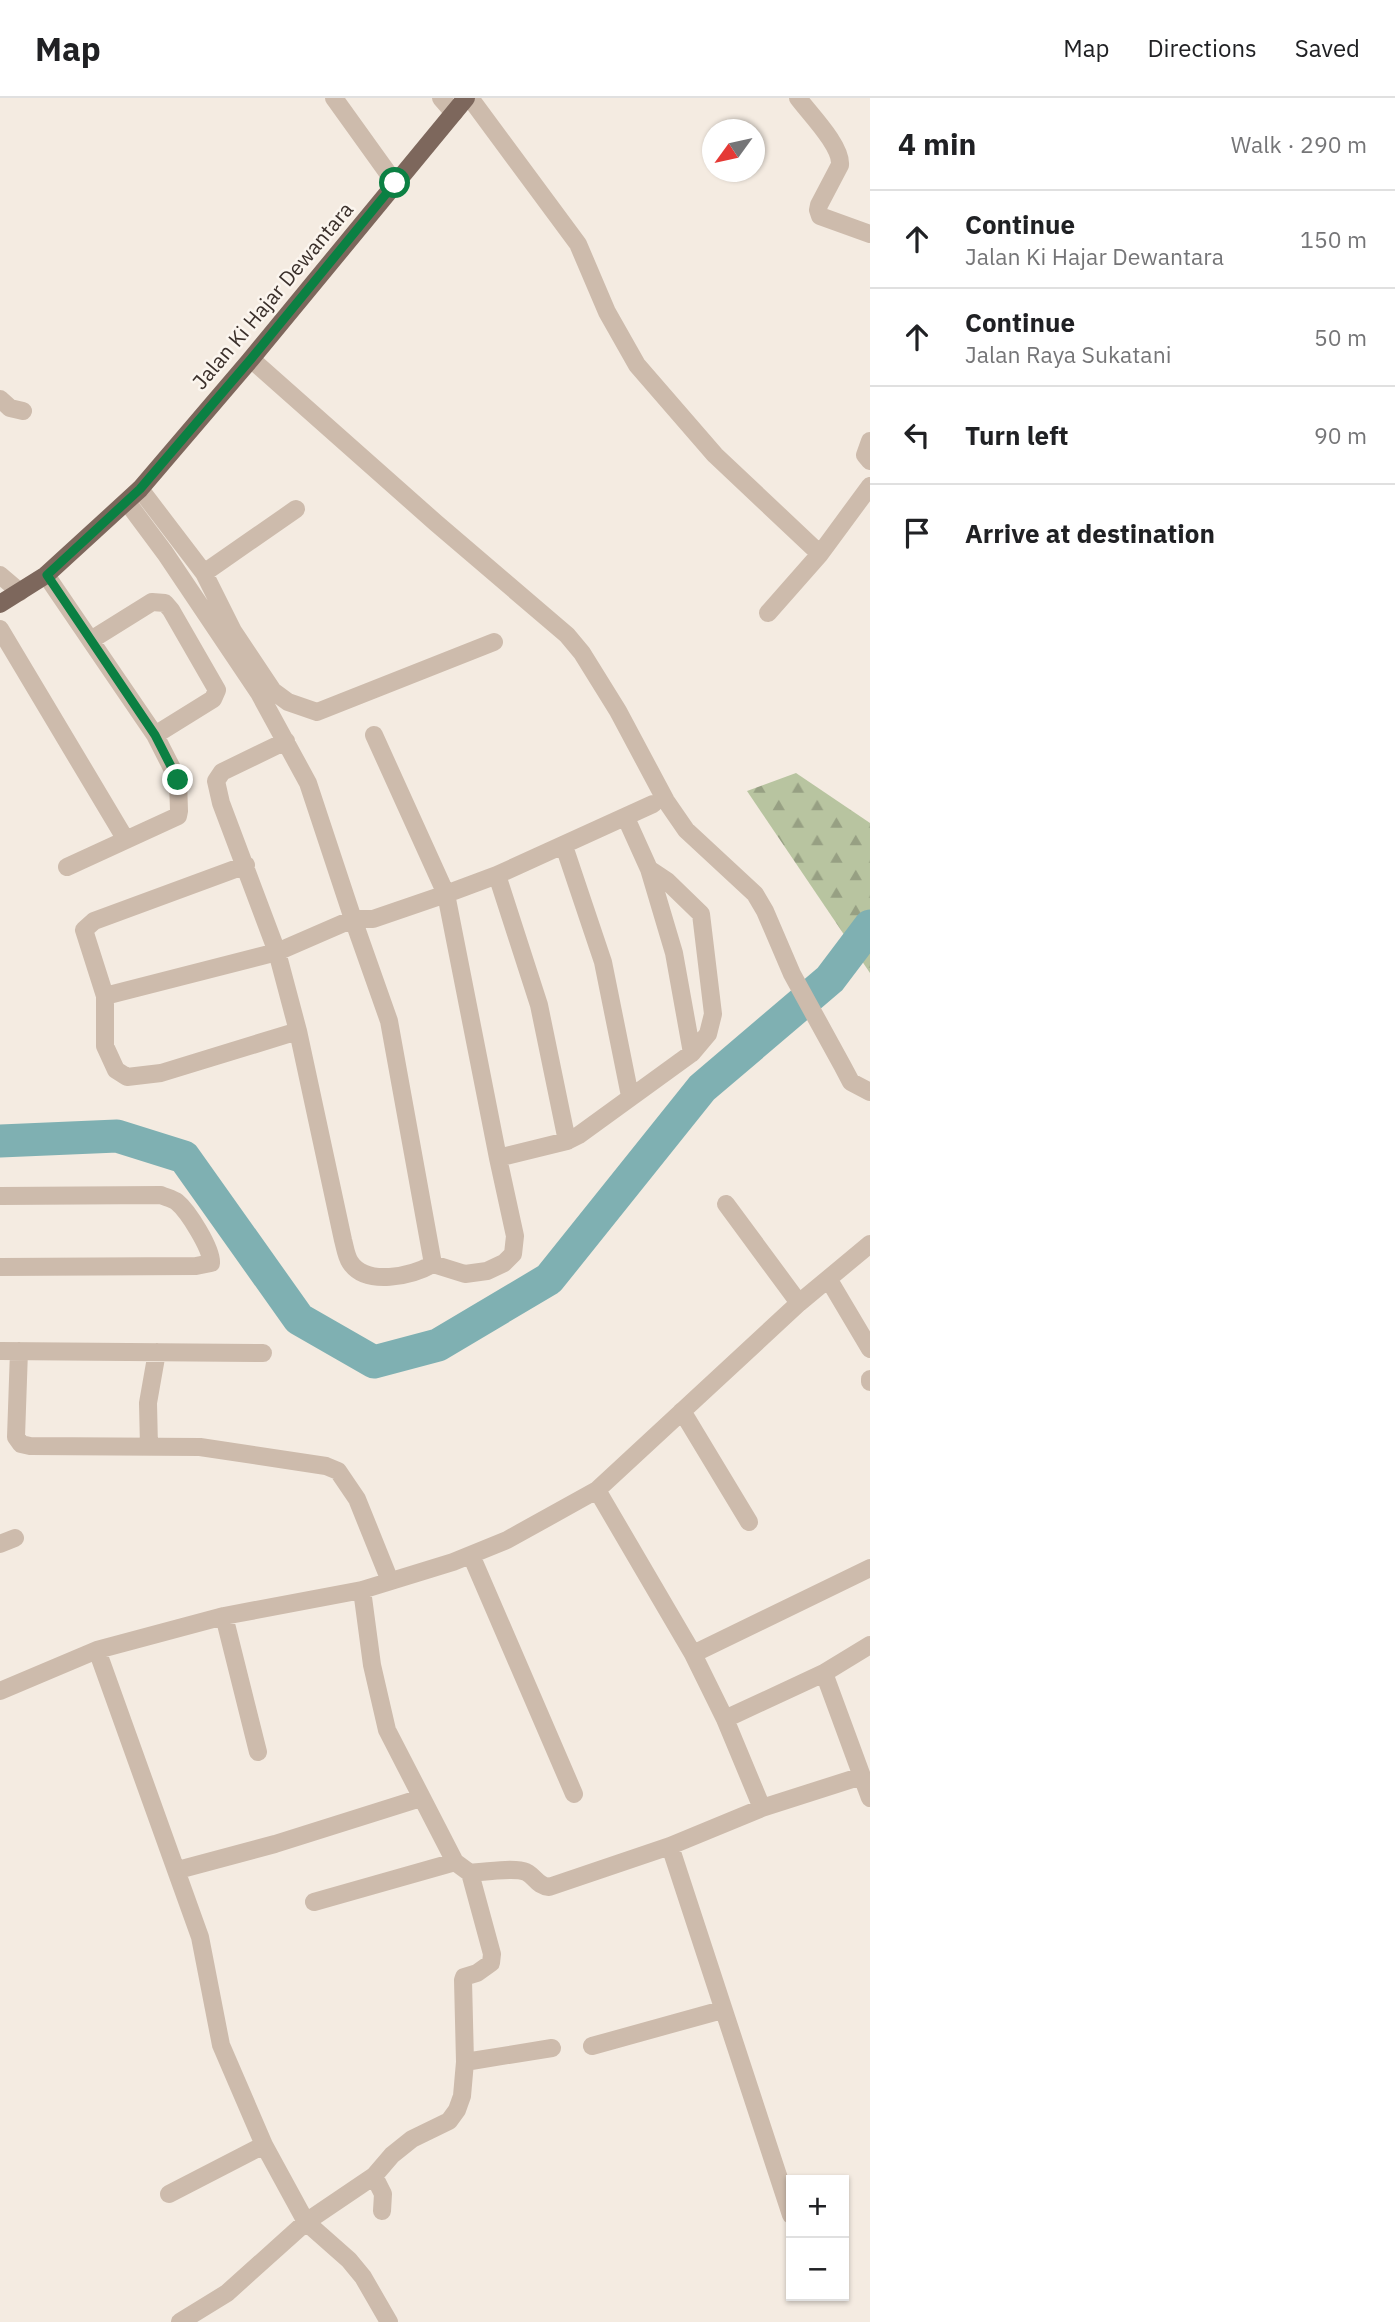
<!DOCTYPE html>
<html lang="en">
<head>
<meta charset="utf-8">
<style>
	:root { --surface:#fff; --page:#f6f6f6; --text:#202124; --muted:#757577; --line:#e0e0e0 }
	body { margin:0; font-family:"IBM Plex Sans",sans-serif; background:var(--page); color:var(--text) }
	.controls { position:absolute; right:21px; bottom:21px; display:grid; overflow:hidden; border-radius:0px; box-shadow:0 2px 5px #0004 }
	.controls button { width:63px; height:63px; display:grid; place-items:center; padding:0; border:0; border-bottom:2px solid var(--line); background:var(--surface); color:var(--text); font:35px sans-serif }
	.compass { position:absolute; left:702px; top:21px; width:63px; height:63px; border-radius:50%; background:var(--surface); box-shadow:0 2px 5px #0004; rotate:237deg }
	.stop { position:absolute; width:21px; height:21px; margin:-16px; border:5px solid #0b8043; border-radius:50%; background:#fff }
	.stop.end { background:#0b8043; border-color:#fff; box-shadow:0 2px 7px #0008 }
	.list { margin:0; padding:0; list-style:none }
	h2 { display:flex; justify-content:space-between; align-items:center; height:91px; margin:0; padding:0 28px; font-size:30px }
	h2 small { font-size:23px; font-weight:400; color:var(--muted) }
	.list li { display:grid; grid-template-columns:46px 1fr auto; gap:21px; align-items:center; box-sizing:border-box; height:98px; padding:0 28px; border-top:2px solid var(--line) }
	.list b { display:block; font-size:26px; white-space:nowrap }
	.list p { margin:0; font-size:23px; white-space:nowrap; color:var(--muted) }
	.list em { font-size:23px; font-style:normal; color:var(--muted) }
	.icon { flex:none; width:38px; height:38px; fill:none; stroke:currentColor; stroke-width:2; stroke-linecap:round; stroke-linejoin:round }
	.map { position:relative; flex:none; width:870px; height:2224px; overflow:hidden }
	header { display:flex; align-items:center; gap:42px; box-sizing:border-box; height:98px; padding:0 35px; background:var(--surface); border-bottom:2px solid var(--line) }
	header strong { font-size:33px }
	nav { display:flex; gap:38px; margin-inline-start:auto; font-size:24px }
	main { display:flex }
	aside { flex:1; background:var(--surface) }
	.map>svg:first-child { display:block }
</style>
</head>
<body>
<header>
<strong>Map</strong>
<nav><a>Map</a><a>Directions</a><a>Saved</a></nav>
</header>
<main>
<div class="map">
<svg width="870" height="2224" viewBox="0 0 870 2224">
	<defs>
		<pattern id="forest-firs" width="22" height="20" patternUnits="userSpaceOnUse" patternTransform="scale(1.75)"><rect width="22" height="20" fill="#b8c4a0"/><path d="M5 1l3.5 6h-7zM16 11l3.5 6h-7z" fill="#97a083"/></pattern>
	</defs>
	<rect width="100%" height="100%" fill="#f4ebe1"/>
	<path fill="url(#forest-firs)" d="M 796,675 L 870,725 L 870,875 L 747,693 Z"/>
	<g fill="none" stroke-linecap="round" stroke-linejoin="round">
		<path stroke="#7fb0b2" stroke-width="33" d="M 0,1043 L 117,1038 L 184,1059 L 299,1221 L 374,1264 L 438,1247 L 549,1181 L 702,990 L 830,881 L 870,828"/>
		<path stroke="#cdbbac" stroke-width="18" d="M 334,0 L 395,85
			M 441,0 L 454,15
			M 470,0 L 578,146 L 607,214 L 637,267 L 715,357 L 820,456
			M 798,0 C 809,15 842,48 840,67 L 819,107 L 818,112 L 820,118 L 870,136
			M 251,261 L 436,425 L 567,537 L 582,555 L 618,613 L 666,703 L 686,732 L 755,796 L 765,813 L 792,876 L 842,967 L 851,984 L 870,994
			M 0,301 L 10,310 L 23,313
			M 870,343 L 865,357 L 870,363
			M 140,391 L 204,475 L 233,533 L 273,593 L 288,604 L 317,614 L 494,544
			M 127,404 L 165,455 L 259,595 L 308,685 L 353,821 L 389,923 L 433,1166 L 465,1176 L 487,1173 L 504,1165 L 513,1156 L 515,1138 L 498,1060
			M 204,475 L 296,411
			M 0,477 L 20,494
			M 46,477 L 155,637 L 178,682 L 179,713 L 178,718 L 67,769
			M 768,515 L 820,456 L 870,388
			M 0,531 L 126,742
			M 91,542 L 152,504 L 165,505 L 171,512 L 217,592 L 213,601 L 155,637
			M 374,637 L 446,796 L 498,1060 L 567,1043 L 579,1037 L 692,955 L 708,936 L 713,916 L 701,816 L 667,783 L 649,771
			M 286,643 L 222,674 L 216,683 L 221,705 L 277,854 L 298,933 L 343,1142 C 345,1149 346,1158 350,1164 C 366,1189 412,1178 433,1166
			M 626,720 L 649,771 L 674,855 L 692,955
			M 564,748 L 603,864 L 630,998
			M 246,767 L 94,823 L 84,832 L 105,898 L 105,948 L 116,972 L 127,979 L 161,975 L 298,933
			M 497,777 L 539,907 L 567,1043
			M 105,898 L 277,854 L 353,821 L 373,821 L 446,796 L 497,777 L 653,706
			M 0,1098 L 161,1097 C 165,1099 173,1101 177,1104 C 188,1113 212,1151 211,1165 L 196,1168 L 0,1169
			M 726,1106 L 799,1205
			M 829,1182 L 870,1251
			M 0,1253 L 263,1255
			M 19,1253 L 16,1339 L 21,1346 L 30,1348 L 200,1349 L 326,1368 L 338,1373 L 357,1401 L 390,1483
			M 870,1281 L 870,1284
			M 682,1313 L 749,1424
			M 149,1349 L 148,1305 L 157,1254
			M 597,1392 L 693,1556 L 725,1621 L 762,1710
			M 0,1446 L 15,1440
			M 471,1457 L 574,1696
			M 224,1518 L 258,1654
			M 97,1552 L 200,1839 L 221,1947 L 264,2047 L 306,2124 L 349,2162 L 363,2179 L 389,2224
			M 693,1556 L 870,1470
			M 824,1575 L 870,1700
			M 0,1593 L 97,1552 L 224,1518 L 362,1492 L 453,1464 L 507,1442 L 597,1392 L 799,1205 L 870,1146
			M 725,1621 L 824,1575 L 870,1547
			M 670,1748 L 791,2117
			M 178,1772 L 275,1746 L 421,1700
			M 470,1775 C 483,1774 515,1769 526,1774 C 536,1779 537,1788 549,1789 L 670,1748 L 762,1710 L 862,1678
			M 314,1804 L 455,1764
			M 592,1948 L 722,1912
			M 465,1964 L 552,1950
			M 374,2078 L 383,2096 L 382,2113
			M 169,2096 L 264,2047
			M 180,2224 L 227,2195 L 306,2124 L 374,2078 L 392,2057 L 412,2041 L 449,2023 L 457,2012 L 462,1998 L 465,1964 L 463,1882 L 464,1879 L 477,1875 L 491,1865 L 492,1856 L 470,1775 L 455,1764 L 387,1632 L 372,1567 L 362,1492"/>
		<path stroke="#7d675c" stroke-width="18" d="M 0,506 L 46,477 L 140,391 L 251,261 L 466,0"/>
	</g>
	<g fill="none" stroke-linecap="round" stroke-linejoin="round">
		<path stroke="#0b8043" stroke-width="9" d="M 178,682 L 155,637 L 47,477 L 140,391 L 251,261 L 395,85"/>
	</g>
	<g text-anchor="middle" stroke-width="5" stroke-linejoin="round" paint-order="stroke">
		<g font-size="21" fill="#3b302b" stroke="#fbf5ee">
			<text transform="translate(273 198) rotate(-50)" y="7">Jalan Ki Hajar Dewantara</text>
		</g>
	</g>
</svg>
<div class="controls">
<button>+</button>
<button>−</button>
</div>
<svg class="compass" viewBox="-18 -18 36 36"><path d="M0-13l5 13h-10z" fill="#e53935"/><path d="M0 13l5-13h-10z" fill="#757577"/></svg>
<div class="stop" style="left:395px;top:85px"></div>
<div class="stop end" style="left:178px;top:682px"></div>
</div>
<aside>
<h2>4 min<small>Walk · 290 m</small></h2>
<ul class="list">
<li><svg class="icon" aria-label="ahead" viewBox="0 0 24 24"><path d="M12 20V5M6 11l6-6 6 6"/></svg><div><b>Continue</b><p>Jalan Ki Hajar Dewantara</p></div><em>150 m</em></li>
<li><svg class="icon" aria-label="ahead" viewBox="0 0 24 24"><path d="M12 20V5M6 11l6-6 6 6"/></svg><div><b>Continue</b><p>Jalan Raya Sukatani</p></div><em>50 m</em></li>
<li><svg class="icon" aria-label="left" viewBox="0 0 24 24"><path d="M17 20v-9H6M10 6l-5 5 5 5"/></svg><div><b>Turn left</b></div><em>90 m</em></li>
<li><svg class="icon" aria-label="arrive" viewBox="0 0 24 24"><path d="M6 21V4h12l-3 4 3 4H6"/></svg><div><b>Arrive at destination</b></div></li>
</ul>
</aside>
</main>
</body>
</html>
